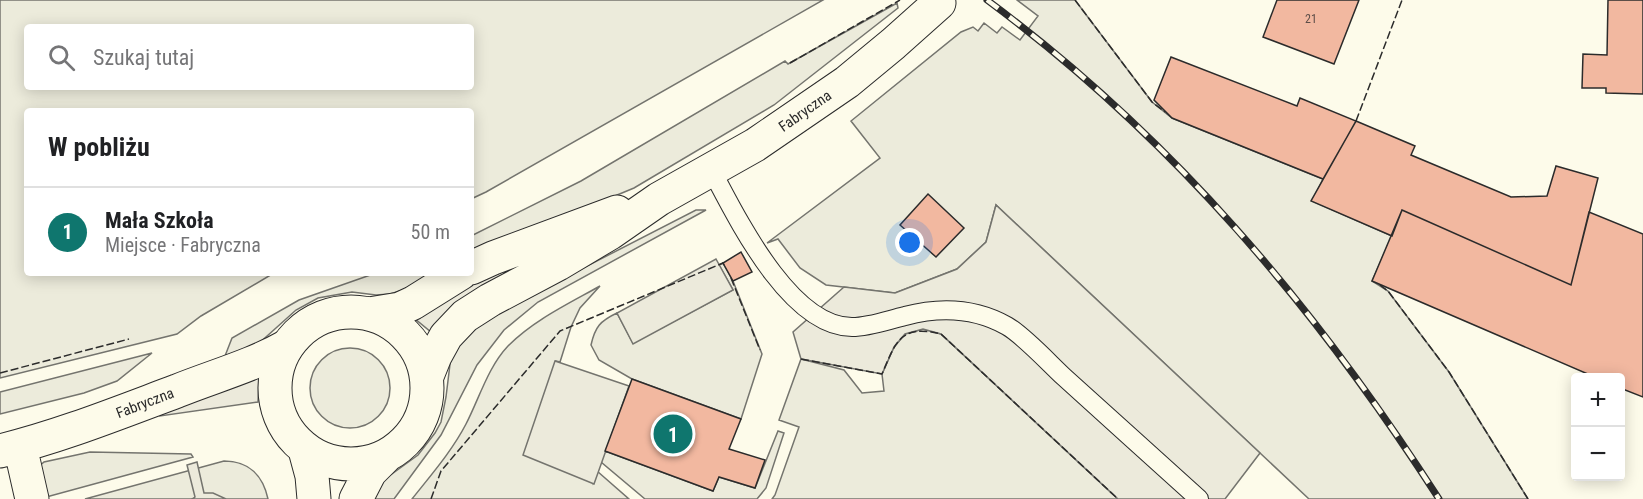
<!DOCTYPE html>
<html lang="pl">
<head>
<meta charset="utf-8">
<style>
	:root { --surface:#fff; --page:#f2f2f2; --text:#202124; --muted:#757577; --line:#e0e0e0; --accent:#0f766e }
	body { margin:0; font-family:"Roboto Condensed",sans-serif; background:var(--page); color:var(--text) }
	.controls { position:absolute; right:18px; bottom:18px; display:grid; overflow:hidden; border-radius:6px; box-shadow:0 3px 15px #0003 }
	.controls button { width:54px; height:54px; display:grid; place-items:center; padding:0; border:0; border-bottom:2px solid var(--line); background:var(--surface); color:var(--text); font:30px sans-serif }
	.you { position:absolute; left:910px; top:243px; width:21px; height:21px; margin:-15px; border:4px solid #fff; border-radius:50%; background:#1a73e8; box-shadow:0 0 0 9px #1a73e833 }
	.badge { display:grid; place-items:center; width:39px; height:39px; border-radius:50%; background:var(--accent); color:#fff; font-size:20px; font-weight:700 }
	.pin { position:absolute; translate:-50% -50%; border:3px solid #fff; box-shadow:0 2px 6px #0006 }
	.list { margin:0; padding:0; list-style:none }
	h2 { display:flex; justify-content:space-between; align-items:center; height:78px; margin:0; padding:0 24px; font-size:26px }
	h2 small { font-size:20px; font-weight:400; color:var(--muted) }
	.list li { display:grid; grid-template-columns:39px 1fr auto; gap:18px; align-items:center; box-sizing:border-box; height:90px; padding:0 24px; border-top:2px solid var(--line) }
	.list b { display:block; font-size:22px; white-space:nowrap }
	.list p { margin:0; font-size:20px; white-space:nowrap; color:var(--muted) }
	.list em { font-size:20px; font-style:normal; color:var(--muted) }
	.icon { flex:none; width:33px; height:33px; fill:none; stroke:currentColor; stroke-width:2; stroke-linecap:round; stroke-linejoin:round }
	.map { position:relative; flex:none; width:1643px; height:499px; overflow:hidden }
	.search { position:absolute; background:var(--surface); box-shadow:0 3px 15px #0003; left:24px; top:24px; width:450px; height:66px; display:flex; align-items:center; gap:15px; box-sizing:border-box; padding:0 21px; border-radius:6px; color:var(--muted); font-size:22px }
	.panel { position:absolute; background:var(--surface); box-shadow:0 3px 15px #0003; left:24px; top:108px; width:450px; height:168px; border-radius:6px }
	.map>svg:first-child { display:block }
</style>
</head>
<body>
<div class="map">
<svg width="1643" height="499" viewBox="0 0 1643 499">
	<rect width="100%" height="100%" fill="#fdfbea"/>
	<path fill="#ecebdb" stroke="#74746e" stroke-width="1.5" fill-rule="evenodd" d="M 0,0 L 823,0 L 486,192 L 471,199 L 471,111 L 27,111 L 27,273 L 274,273 L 201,316 L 177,334 L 0,378 ZM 27,27 L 471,27 L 471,87 L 27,87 Z
		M 1017,0 L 1075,0 L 1152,102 L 1172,118 L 1323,179 L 1312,201 L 1392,236 L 1372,281 L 1388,291 L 1449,372 L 1528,499 L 1309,499 L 996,205 L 986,242 L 957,269 L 895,293 L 826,285 L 800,268 L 778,239 L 767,243 L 880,158 L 851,121 L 961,32 L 973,27 L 978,31 L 984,23 L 997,33 L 1002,27 L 1020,40 L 1038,16 Z
		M 897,3 L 898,8 L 774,105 L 634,188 L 593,205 L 471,252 L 471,236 L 581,181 L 785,61 L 788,64 Z
		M 696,210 L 706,210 L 538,302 L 504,330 L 477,365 L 441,435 L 394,499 L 371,499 L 385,479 L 418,455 L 435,433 L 441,422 L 446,397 L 451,356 L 456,347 L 484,319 Z
		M 723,263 L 733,281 L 762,354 L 741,419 L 632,379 L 599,360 L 591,345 C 595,327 600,321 617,313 L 633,343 L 733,290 L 719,265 Z
		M 376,273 L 433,273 L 403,290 L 390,294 L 376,295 L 352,292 L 318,298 L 296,310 L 257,345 L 225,356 L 232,338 L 299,300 Z
		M 600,286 L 580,308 L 571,327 L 560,362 L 556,361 L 593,483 L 597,471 L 629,499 L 412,499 C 431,475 452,451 466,424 C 479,399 488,367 508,346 C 534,320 568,304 600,286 Z
		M 923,329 L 941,334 L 1118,499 L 772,499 L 775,495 L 799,427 L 779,420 L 801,359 L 844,370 L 862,393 L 884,391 L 882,374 L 894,347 L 905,334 Z
		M310 388a40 40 0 1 1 80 0a40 40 0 1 1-80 0Z
		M 152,353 L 117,381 L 84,393 L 0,414 L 0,392 Z
		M 778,431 L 784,433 L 766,488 L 757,499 L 645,499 L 601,462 L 605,451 L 713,491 L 719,477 L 755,488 Z
		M 90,452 L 191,454 L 193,457 L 39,499 L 35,470 L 44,462 Z
		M 224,461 C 249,461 263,476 268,499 L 85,499 Z"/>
	<path fill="#eceadb" stroke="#74746e" stroke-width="1.5" d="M 996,205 L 1260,453 L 1225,499 L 1118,499 L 941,334 L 923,329 L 905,334 L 894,347 L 882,374 L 801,359 L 793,332 L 844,287 L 895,293 L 957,269 L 986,242 Z
		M 568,240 L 431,332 L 414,318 L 454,293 L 501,269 Z
		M 716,259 L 733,290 L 633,344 L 617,313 Z
		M 555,361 L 629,386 L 594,484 L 523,455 Z
		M 259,375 L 258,402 L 160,416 L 160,411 Z
		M 197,462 L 204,493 L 213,493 L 226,499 L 192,499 L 195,497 L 187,465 Z"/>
	<path fill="#f2b8a0" stroke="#2b2b2b" stroke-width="1.5" d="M 1277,0 L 1359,0 L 1334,64 L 1263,37 Z
		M 1608,0 L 1643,0 L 1643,94 L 1606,93 L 1606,88 L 1582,88 L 1583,54 L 1607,55 Z
		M 1171,57 L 1297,106 L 1300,98 L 1356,121 L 1323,179 L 1172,118 L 1154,100 Z
		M 1356,121 L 1415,146 L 1411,155 L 1511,197 L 1547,196 L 1556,166 L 1598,178 L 1571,285 L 1402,210 L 1392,236 L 1311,201 Z
		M 928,194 L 964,228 L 936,257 L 900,225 Z
		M 1402,210 L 1571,285 L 1589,212 L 1643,234 L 1643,397 L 1620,388 L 1620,378 L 1597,378 L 1372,281 Z
		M 741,252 L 752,272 L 733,281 L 723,263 Z
		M 632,379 L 741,419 L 729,449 L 765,460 L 755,488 L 719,477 L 713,491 L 605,451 Z"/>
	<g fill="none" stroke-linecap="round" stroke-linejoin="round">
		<g stroke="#2b2b2b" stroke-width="20">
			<path id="lane" d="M 712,171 C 737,218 790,327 852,327 C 870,327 888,320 905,316 C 939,307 975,308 1007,326 C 1023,335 1049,363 1064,377 C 1109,418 1154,458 1199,499"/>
		</g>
		<g stroke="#2b2b2b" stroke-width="35">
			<path id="street" d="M 20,446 L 32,499
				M 0,451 C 61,436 118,413 177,391 C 214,376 252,366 287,346"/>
		</g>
		<g stroke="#2b2b2b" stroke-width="35">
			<path id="secondary" d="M 471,268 L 493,258 L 617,212
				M275 388a76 76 0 1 1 152 0a76 76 0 1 1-152 0Z
				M 369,314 L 400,309 L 413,303 L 461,273
				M 427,376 L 435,356 L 446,336 L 465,316 L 490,300 L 558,264 L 610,233 L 659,199 L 755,145 L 847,82 L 893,44 L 939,3
				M 305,450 L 312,476 L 314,499
				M 356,499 L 370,472 L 385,457"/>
		</g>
		<use href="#lane" stroke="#fdfbea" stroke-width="18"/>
		<use href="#street" stroke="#fdfbea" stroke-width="33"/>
		<use href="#secondary" stroke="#fdfbea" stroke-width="33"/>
		<g stroke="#2b2b2b" stroke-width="7">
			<path id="rail" d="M 987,0 C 1172,137 1315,306 1439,499"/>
		</g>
		<use href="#rail" stroke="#fdfbea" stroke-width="4.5" stroke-dasharray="14" stroke-linecap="butt"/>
		<path stroke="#2b2b2b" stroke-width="1.5" stroke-dasharray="8 3" stroke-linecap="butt" d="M 1075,0 L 1152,102 L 1165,112
			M 790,63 L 900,0
			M 1356,121 L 1402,0
			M 731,278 L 760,350
			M 1380,285 L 1388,291 L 1449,372 L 1528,499
			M 801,359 L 882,374 C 896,341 901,324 941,334 L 1118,499
			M 0,373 L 129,339
			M 431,499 L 441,471 L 560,331 L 723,263 L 724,265"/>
	</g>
	<g text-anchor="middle" stroke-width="4.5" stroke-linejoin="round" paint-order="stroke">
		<g font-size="12" fill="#5d4e48">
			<text x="1311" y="23">21</text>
		</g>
		<g font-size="15" fill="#2b2b2b" stroke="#fdfbea">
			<text transform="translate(805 111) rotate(-35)" y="5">Fabryczna</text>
			<text transform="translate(145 403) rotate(-21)" y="5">Fabryczna</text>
		</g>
	</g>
</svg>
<div class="controls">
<button>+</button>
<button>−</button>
</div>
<div class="you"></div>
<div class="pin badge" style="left:673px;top:434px">1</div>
<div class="search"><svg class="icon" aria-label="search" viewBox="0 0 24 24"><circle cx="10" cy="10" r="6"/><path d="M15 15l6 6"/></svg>Szukaj tutaj</div>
<section class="panel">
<h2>W pobliżu<small></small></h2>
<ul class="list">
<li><span class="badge">1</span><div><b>Mała Szkoła</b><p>Miejsce · Fabryczna</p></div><em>50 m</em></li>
</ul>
</section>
</div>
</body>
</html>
